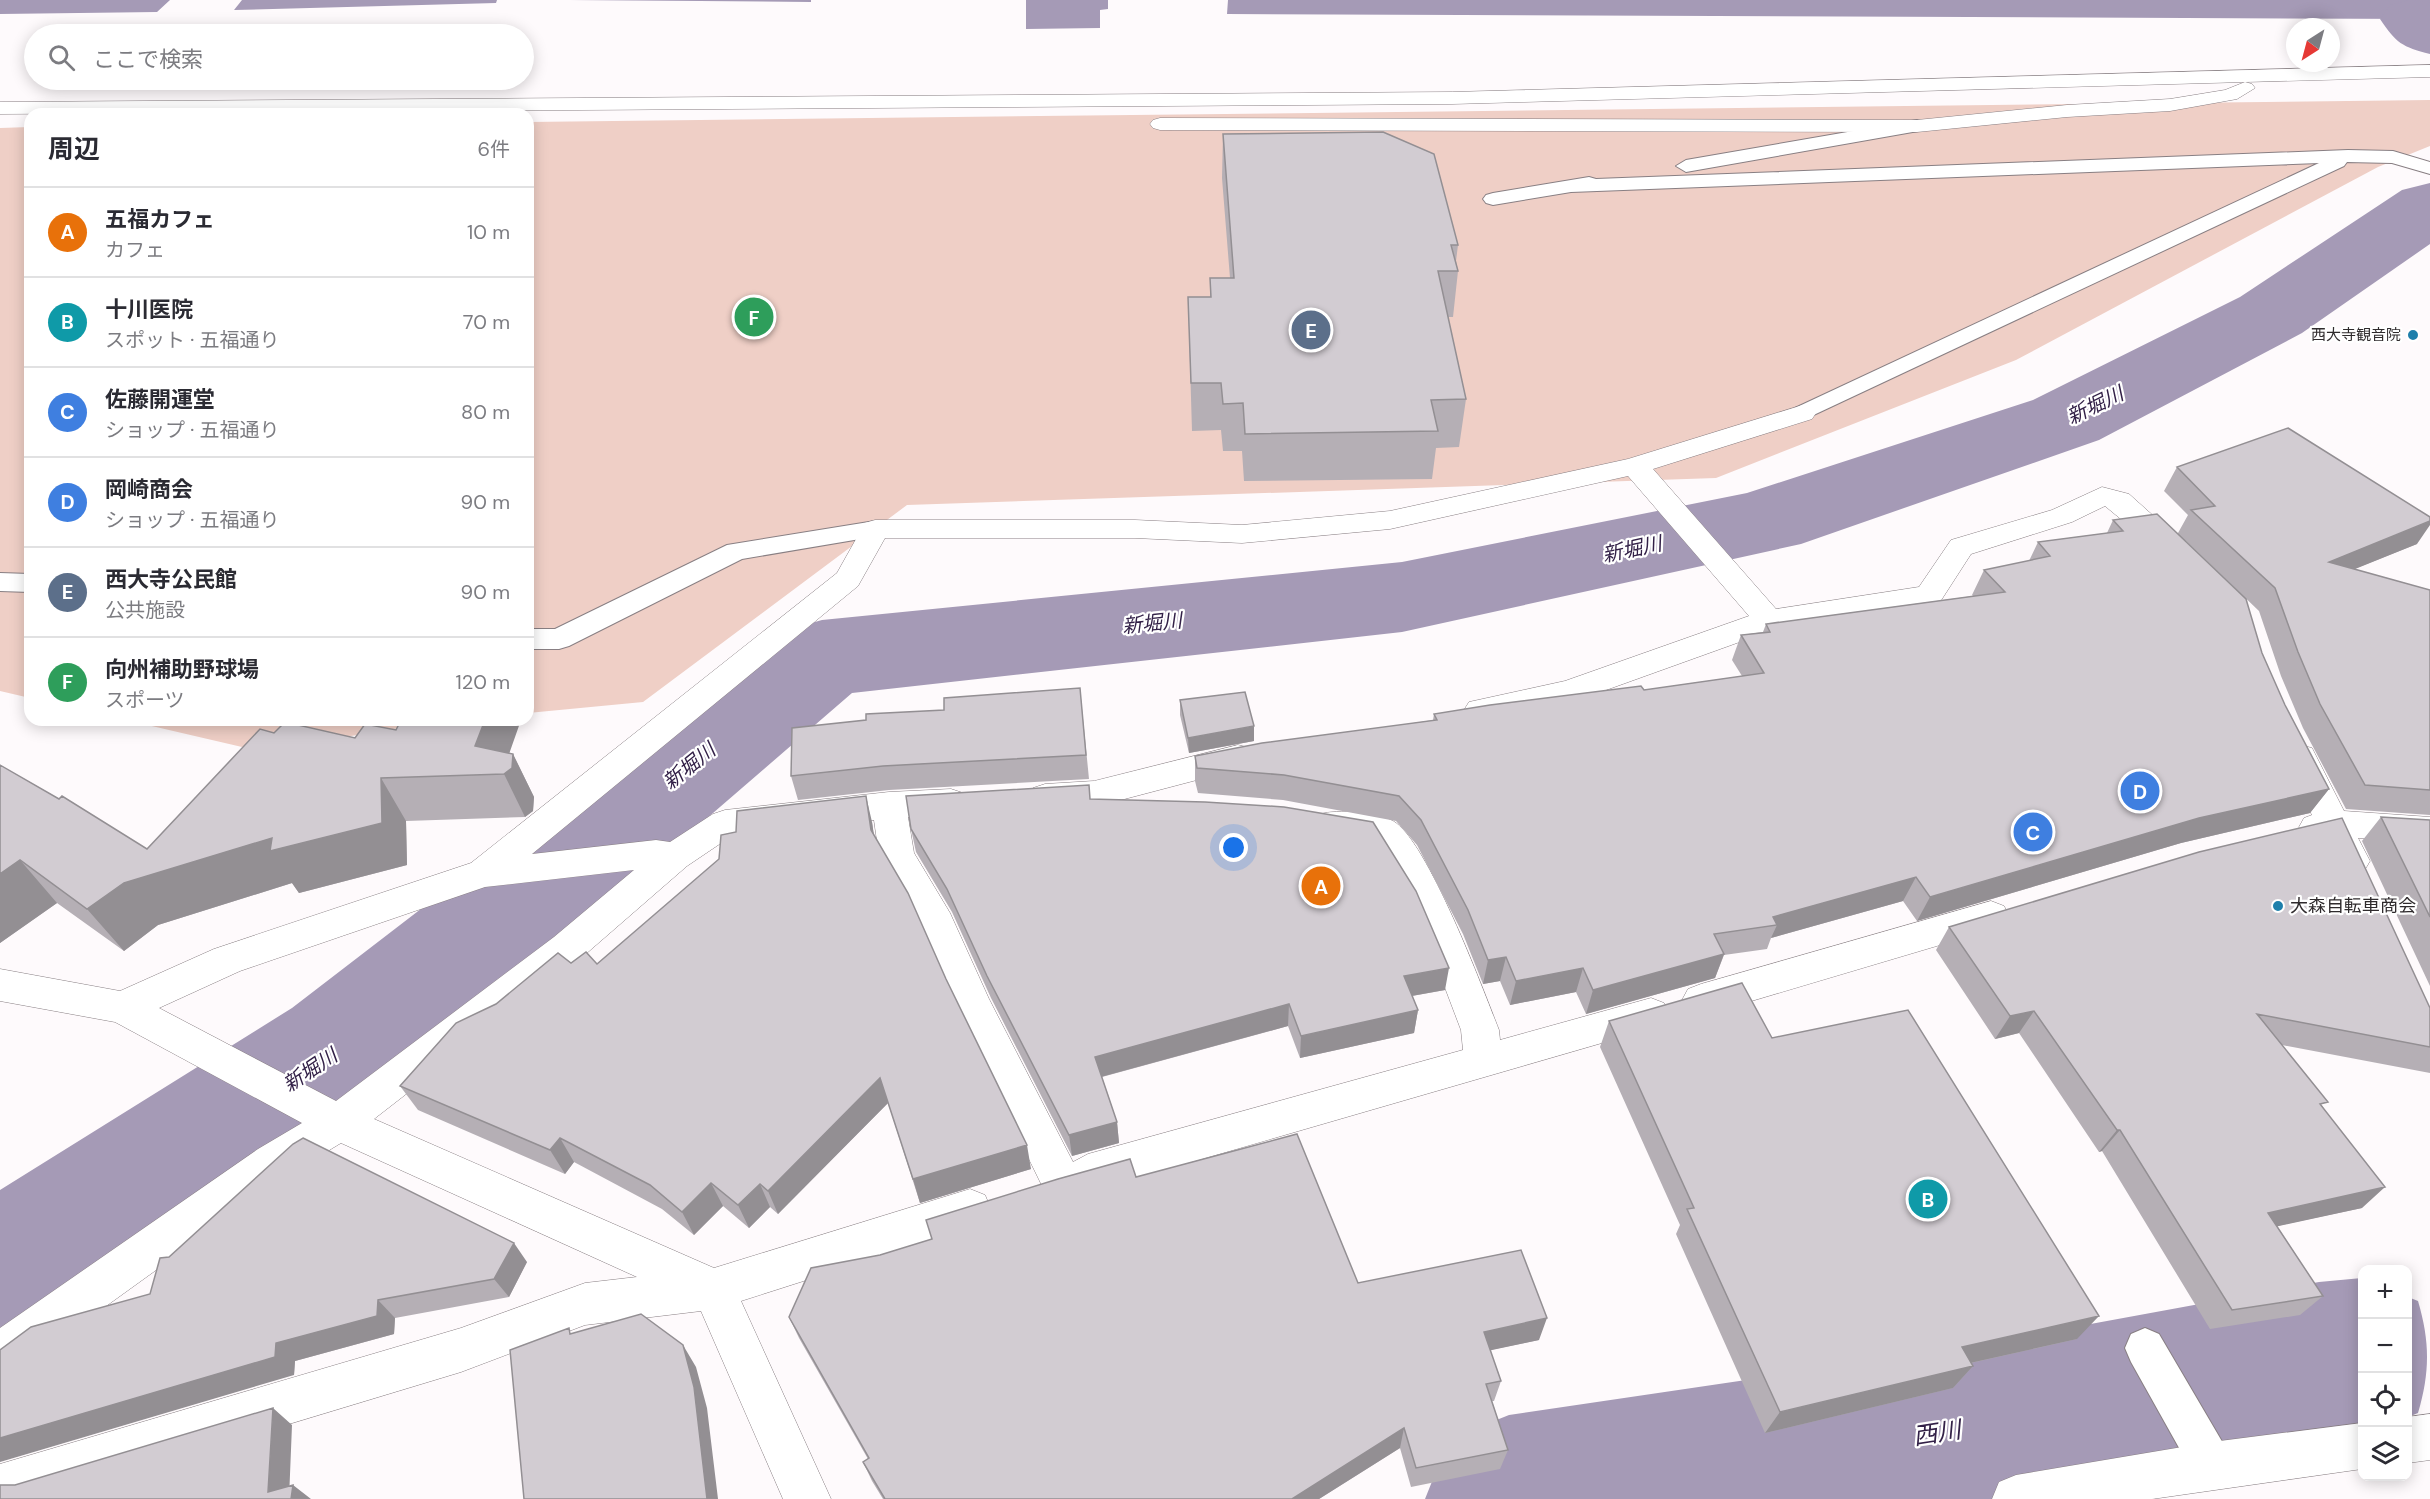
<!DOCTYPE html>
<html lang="ja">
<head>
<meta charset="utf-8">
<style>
	:root { --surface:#fff; --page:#f7f7f7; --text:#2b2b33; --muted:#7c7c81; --line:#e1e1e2; --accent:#1e7fab }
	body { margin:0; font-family:"DM Sans","Noto Sans JP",sans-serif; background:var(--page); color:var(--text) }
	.controls { position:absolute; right:18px; bottom:18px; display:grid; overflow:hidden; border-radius:12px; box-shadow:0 3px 15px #0003 }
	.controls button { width:54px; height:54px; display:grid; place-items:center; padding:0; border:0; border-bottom:2px solid var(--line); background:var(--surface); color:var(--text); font:30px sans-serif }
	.compass { position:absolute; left:2286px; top:18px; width:54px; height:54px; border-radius:50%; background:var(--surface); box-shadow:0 3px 15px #0003; rotate:216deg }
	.you { position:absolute; left:1234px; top:848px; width:21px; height:21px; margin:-15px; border:4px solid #fff; border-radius:50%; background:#1a73e8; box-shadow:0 0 0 9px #1a73e833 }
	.badge { display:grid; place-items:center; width:39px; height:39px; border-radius:50%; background:var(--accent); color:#fff; font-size:20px; font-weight:700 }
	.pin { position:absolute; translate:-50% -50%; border:3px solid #fff; box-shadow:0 2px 6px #0006 }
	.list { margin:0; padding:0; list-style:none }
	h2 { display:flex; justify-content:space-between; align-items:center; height:78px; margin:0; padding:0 24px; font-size:26px }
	h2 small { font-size:20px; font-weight:400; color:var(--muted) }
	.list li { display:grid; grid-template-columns:39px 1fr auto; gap:18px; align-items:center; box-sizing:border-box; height:90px; padding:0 24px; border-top:2px solid var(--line) }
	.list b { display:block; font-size:22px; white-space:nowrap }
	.list p { margin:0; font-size:20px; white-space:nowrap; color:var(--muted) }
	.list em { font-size:20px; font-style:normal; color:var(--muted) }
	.icon { flex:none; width:33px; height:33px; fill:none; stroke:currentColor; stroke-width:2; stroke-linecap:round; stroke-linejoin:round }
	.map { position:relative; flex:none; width:2430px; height:1499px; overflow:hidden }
	.search { position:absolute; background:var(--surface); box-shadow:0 3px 15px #0003; left:24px; top:24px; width:510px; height:66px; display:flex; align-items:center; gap:15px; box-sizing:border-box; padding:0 21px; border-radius:33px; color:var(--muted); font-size:22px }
	.panel { position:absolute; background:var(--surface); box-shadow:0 3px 15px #0003; left:24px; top:108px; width:510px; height:618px; border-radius:18px }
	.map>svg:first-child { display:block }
</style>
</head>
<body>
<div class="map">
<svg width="2430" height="1499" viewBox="0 0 2430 1499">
	<rect width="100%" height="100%" fill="#fefafc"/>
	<path fill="#efcfc6" d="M 2430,100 L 2430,146 L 2378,167 L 2016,360 L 1716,478 L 907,505 L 643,702 L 528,713 L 528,122 Z
		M 30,127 L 30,698 L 0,691 L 0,128 Z
		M 126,720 L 449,720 L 259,751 Z"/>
	<path fill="#a59ab6" d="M 0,0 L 170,0 L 157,12 L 0,14 Z
		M 242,0 L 497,0 L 496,3 L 234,10 Z
		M 570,0 L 811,0 L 811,2 Z
		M 1026,0 L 1108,0 L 1108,9 L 1100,10 L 1100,28 L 1026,29 Z
		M 1228,0 L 2430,0 L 2430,19 L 1227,14 Z"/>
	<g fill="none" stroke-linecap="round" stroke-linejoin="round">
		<path fill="#a59ab6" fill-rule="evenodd" d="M 2409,0 L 2430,3 L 2430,54 C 2402,47 2396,43 2380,19 L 2390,5 Z
			M 2430,183 L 2430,244 L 2302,333 L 2099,440 L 1801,544 L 1402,632 L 852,693 L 390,1092 L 54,1328 L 0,1350 L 0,1190 L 292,1008 L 783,631 L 822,620 L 1402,562 L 1747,493 L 2033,400 L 2240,297 L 2402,190 Z
			M 2362,1278 L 2362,1436 L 2319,1440 L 2026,1499 L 1425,1499 L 1449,1439 L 1509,1415 L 1955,1349 L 2319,1282 Z
			M 2408,1297 L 2418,1301 C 2430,1342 2430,1372 2418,1413 L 2408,1417 Z"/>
		<g stroke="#887f83" stroke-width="2">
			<path id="service" d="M 1917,120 L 1924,122 L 1926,126 L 1924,130 L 1686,172 L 1676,166 L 1686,160 Z
				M 2348,150 L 2393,151 L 2430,162 L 2430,174 L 2392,163 L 2347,162 L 2344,166 L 1803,420 L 1795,418 L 1791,413 L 1795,408 L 2319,163 L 1571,192 L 1493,205 L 1486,203 L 1483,199 L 1486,195 L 1493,193 L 1589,177 L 1596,179 Z
				M 875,521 L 884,523 L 888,529 L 884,535 L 742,559 L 569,646 L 559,649 L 528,649 L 528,629 L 555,629 L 727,545 Z
				M 0,573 L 30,574 L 30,592 L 0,591 Z
				M 2145,1328 L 2159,1334 L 2227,1450 L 2233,1465 L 2227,1480 L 2212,1486 L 2197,1480 L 2131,1362 L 2125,1348 L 2131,1334 Z"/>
		</g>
		<g stroke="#887f83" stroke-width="1">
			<path id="minor" d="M 2430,65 L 2430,77 L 2245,82 L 2252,84 L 2255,88 L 2237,99 L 2170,111 L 2067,117 L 1917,132 L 1160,130 L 1153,128 L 1150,124 L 1153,120 L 1160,118 L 1917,120 L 2067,105 L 2170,99 L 2225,90 L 2245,82 L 1452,104 L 0,114 L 0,102 L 1452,92 Z
				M 1803,405 L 1812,407 L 1816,413 L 1812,419 L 1653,469 L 1776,609 L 1919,587 L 1951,540 L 2052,510 L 2102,487 L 2129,494 L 2187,546 L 2182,553 L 2172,555 L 2162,553 L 2105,506 L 2072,522 L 1971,554 L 1940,602 L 1773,630 L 1581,699 L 1480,722 L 1469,718 L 1464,710 L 1469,702 L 1565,681 L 1749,616 L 1628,476 L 1390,529 L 1242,543 L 1135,538 L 885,538 L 858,586 L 532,854 L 656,840 L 670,842 L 713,814 L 725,810 L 889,792 L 951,789 L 963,793 L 968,802 L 963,811 L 951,815 L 908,817 L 914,853 L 950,913 L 989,999 L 1073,1162 L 1088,1154 L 1463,1050 L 1461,1030 L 1425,935 L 1390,865 L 1372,843 L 1321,832 L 1316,823 L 1321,814 C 1336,809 1378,813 1393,821 C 1427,840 1483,989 1499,1030 L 1500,1040 L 1651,998 L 1664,1003 L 1670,1014 L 1664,1025 L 1088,1192 L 1078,1188 L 1076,1194 L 1061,1200 L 1046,1194 L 953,1003 L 916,918 L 879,855 L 874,820 L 733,835 L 687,866 L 580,959 L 374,1119 L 714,1268 L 970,1189 L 985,1195 L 991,1209 L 985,1223 L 741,1301 L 831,1499 L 783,1499 L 701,1311 L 585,1325 L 461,1372 L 41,1499 L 0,1499 L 0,1464 L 461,1328 L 585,1283 L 637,1277 L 341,1143 L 288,1175 L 16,1371 L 0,1377 L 0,1328 L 258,1149 L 302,1123 L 115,1022 L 0,1001 L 0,969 L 120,991 L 214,949 L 471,863 L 837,573 L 865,523 L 875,520 L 1135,520 L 1242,525 L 1390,511 L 1628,459 ZM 634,870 L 554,937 L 336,1101 L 159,1008 L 240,971 L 485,887 Z
				M 1238,745 L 1250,748 L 1255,757 L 1250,766 L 1094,807 L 1045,810 L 1033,806 L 1028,797 L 1033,788 L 1045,784 L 1094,781 Z
				M 2300,745 L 2312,748 L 2344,811 L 2430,817 L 2430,843 L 2358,838 L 2370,861 L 2364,871 L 2352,875 L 2340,871 L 2323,839 L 2316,840 L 2304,836 L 2299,827 L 2304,818 L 2312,815 L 2283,757 L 2288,748 Z
				M 1991,901 L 2004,906 L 2009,916 L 2004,926 L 1701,1016 L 1688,1011 L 1682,1000 L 1688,989 L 1701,984 Z
				M 2430,1414 L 2430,1460 L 2408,1463 L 2408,1417 Z
				M 2362,1423 L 2362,1469 L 2152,1499 L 1992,1499 L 1999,1482 L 2016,1475 L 2212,1442 Z"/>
		</g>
		<use href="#service" fill="#fff" fill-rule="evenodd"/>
		<use href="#minor" fill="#fff" fill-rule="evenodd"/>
	</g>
	<path fill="#b5afb5" d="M 1223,134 L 1458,245 L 1456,261 L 1458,271 L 1453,317 L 1448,317 L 1466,399 L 1459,447 L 1436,448 L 1432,479 L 1244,481 L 1242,451 L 1223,451 L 1221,430 L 1192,431 L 1188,297 L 1210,297 L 1210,278 L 1230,278 L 1222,178 Z
		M 2177,467 L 2417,544 L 2354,569 L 2430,590 L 2430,815 L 2346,809 L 2303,728 L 2281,676 L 2259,611 L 2185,540 L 2262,653 L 2285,705 L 2329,789 L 2310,813 L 2181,843 L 1917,921 L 1903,901 L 1771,938 L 1767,949 L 1724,955 L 1715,978 L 1586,1014 L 1576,992 L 1510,1005 L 1500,981 L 1483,984 L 1463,934 L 1417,845 L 1396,821 L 1283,800 L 1198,793 L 1195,781 L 1195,756 L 1433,720 L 1434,714 L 1644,690 L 1742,676 L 1732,660 L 1741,635 L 1763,632 L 1766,624 L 1973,596 L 1972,595 L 1984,570 L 2029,561 L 2038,542 L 2107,533 L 2113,520 L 2178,533 L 2188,515 L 2164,491 Z
		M 1080,688 L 1089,779 L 889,790 L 798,800 L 791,776 L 944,710 Z
		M 1180,700 L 1254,741 L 1189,753 L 1180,715 Z
		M 274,733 L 355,738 L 513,754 L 534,797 L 533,811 L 525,817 L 406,821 L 407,865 L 299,893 L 292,883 L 158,925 L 124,951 L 57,903 L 0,943 L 0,765 L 147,849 Z
		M 1090,799 L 1445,990 L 1412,996 L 1418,1010 L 1414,1033 L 1300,1058 L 1288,1026 L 1102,1077 L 1117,1122 L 1119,1143 L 1072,1156 L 991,998 L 952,912 L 916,852 L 911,829 Z
		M 2381,817 L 2430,820 L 2430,986 L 2362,841 Z
		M 872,822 L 874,836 L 946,979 L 1031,1169 L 920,1203 L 888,1103 L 778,1214 L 770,1207 L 749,1228 L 723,1206 L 694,1235 L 662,1209 L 574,1162 L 565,1174 L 418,1110 L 400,1086 L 496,1004 L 571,963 L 597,964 Z
		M 1949,927 L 2430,1008 L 2430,1073 L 2282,1045 L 2323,1107 L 2362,1208 L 2277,1226 L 2323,1296 L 2300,1315 L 2210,1329 L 2102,1151 L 2099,1152 L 2019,1033 L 1995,1039 L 1936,950 Z
		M 1609,1021 L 1772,1038 L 2077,1339 L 1971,1363 L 1973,1366 L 1953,1388 L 1765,1433 L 1676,1234 L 1680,1225 L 1600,1047 Z
		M 1136,1177 L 1358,1283 L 1539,1340 L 1490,1350 L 1501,1381 L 1494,1401 L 1492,1401 L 1508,1450 L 1500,1469 L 1411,1487 L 1400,1448 L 1319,1499 L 883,1499 L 872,1481 L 863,1462 L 868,1459 L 799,1338 L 789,1317 L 880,1255 L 932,1239 L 926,1220 Z
		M 527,1262 L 509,1297 L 395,1318 L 394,1334 L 295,1361 L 294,1375 L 0,1350 Z"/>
	<path fill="#938f93" d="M 2430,521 L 2430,525 L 2417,544 L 2313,586 L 2329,562 Z
		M 528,680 L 532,689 L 528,701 Z
		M 485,720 L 521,720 L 502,774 L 475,746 Z
		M 1254,726 L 1254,741 L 1189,753 L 1188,738 Z
		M 513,754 L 534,797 L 533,811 L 525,817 L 504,774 Z
		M 381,778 L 406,821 L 407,865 L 299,893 L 292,883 L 158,925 L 124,951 L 87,909 L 124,883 Z
		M 2329,789 L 2310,813 L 2181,843 L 1917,921 L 1930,897 L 2199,818 Z
		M 866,796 L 872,822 L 877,856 L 871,830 Z
		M 20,860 L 57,903 L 0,943 L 0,874 Z
		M 1916,877 L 1903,901 L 1771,938 L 1777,925 L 1773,917 Z
		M 1724,954 L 1715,978 L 1586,1014 L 1593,990 Z
		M 1506,957 L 1500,981 L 1483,984 L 1488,960 Z
		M 1449,968 L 1445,990 L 1400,998 L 1404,976 Z
		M 1583,968 L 1576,992 L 1510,1005 L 1516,981 Z
		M 1289,1004 L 1288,1026 L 1097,1078 L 1095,1057 Z
		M 1418,1010 L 1414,1033 L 1300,1058 L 1301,1036 Z
		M 2034,1011 L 2019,1033 L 1995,1039 L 2010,1016 Z
		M 880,1078 L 888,1103 L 778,1214 L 768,1191 Z
		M 1117,1122 L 1119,1143 L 1072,1156 L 1069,1135 Z
		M 2117,1130 L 2120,1130 L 2102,1151 L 2099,1152 Z
		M 560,1138 L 574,1162 L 565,1174 L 550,1150 Z
		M 1027,1145 L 1031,1169 L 920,1203 L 913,1179 Z
		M 711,1183 L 723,1206 L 694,1235 L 682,1212 Z
		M 760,1184 L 770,1207 L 749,1228 L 738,1205 Z
		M 2385,1187 L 2362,1208 L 2247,1233 L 2268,1213 Z
		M 514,1243 L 527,1262 L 509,1297 L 494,1279 Z
		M 378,1300 L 395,1318 L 394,1334 L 295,1361 L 294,1375 L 0,1462 L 0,1438 L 276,1343 Z
		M 2099,1316 L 2077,1339 L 1943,1369 L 1962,1347 Z
		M 1547,1318 L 1539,1340 L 1478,1353 L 1484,1332 Z
		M 683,1345 L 696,1367 L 707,1408 L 718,1499 L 707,1499 Z
		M 1973,1366 L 1953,1388 L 1765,1433 L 1780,1412 Z
		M 273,1408 L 292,1425 L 289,1499 L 268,1492 Z
		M 1404,1428 L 1400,1448 L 1319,1499 L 1292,1499 Z
		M 293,1485 L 311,1499 L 291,1499 Z"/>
	<path fill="#d2ccd2" stroke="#938f93" stroke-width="1.5" d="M 1383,132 L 1434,154 L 1458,245 L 1451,245 L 1458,271 L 1438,271 L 1466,399 L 1431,400 L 1438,431 L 1245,434 L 1243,403 L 1223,404 L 1221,383 L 1191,383 L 1188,297 L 1211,297 L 1210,278 L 1234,278 L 1223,134 Z
		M 2288,428 L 2430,517 L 2430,521 L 2329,562 L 2430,590 L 2430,790 L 2365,785 L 2320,704 L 2298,652 L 2275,588 L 2191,510 L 2215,506 L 2177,467 Z
		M 2157,514 L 2246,599 L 2262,653 L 2285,705 L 2329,789 L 2199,818 L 1930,897 L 1916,877 L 1773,917 L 1777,925 L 1714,934 L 1724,954 L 1593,990 L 1583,968 L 1516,981 L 1506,957 L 1488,960 L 1468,910 L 1421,820 L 1399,796 L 1284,775 L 1197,768 L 1195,756 L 1262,743 L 1437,720 L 1434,714 L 1490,705 L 1641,686 L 1644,690 L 1764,673 L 1741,635 L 1770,632 L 1766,624 L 2005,592 L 1984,570 L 2050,556 L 2038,542 L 2123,531 L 2113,520 Z
		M 1080,688 L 1086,755 L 883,766 L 791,776 L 792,728 L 866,720 L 866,714 L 944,710 L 944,698 Z
		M 1245,692 L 1254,726 L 1188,738 L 1180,700 Z
		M 401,720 L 485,720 L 475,746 L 513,754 L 512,768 L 504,774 L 381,778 L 382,823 L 270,851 L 272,838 L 124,883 L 87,909 L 20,860 L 0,874 L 0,765 L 59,799 L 62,796 L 147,849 L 260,729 L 274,733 L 285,722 L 355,738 L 365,724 L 396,730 Z
		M 1089,785 L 1090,799 L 1205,802 L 1284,807 L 1373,822 L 1416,891 L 1449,968 L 1404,976 L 1418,1010 L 1301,1036 L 1289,1004 L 1095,1057 L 1117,1122 L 1069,1135 L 987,976 L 947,889 L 911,829 L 906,796 Z
		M 866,796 L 871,830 L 908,893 L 946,979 L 1027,1145 L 913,1179 L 880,1078 L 768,1191 L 760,1184 L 738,1205 L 711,1183 L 682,1212 L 650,1185 L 560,1138 L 550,1150 L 400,1086 L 456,1023 L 496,1004 L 558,953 L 571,963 L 586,952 L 597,964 L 719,859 L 721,835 L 736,832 L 737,811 Z
		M 2381,817 L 2430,820 L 2430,917 Z
		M 2342,818 L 2430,1008 L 2430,1047 L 2257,1014 L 2328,1102 L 2320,1104 L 2385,1187 L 2268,1213 L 2323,1296 L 2232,1310 L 2120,1130 L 2117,1130 L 2034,1011 L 2010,1016 L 1949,927 L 2199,852 Z
		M 1742,983 L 1772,1038 L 1908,1010 L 2099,1316 L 1962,1347 L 1973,1366 L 1780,1412 L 1687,1209 L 1694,1208 L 1609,1021 Z
		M 1297,1134 L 1358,1283 L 1521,1250 L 1547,1318 L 1484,1332 L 1501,1381 L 1486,1384 L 1508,1450 L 1416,1468 L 1404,1428 L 1292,1499 L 885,1499 L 863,1462 L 869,1458 L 789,1317 L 811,1268 L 880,1255 L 932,1239 L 926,1220 L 1058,1179 L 1130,1159 L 1136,1177 Z
		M 303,1138 L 514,1243 L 494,1279 L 378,1300 L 377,1316 L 276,1343 L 275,1357 L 0,1438 L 0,1350 L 31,1327 L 150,1294 L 160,1258 L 169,1257 L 293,1144 Z
		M 641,1314 L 683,1345 L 694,1387 L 707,1499 L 524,1499 L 510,1350 L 569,1328 L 570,1334 Z
		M 273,1408 L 268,1492 L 293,1485 L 291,1499 L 0,1499 L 0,1485 L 15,1485 Z"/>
	<g fill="#1e7fab" stroke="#fff" stroke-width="2">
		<circle cx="2413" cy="335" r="6"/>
		<circle cx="2278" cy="906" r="6"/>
	</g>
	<g text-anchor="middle" stroke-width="4.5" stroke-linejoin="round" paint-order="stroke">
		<g font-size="15" fill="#2f2b2d" stroke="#fff" text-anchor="end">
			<text x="2401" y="340">西大寺観音院</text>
		</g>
		<g font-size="18" fill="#2f2b2d" stroke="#fff" text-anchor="start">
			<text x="2290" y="912">大森自転車商会</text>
		</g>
		<g font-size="20" font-style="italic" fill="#322047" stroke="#fff">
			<text transform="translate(2095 405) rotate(-26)" y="7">新堀川</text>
			<text transform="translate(1632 549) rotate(-12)" y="7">新堀川</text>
			<text transform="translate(1152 623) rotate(-6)" y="7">新堀川</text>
			<text transform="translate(689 766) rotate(-39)" y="7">新堀川</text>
			<text transform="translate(310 1070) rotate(-34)" y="7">新堀川</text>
		</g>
		<g font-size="24" font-style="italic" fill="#322047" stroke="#fff">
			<text transform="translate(1937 1433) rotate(-9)" y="8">西川</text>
		</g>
	</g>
</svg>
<div class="controls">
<button>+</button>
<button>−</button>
<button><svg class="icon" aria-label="locate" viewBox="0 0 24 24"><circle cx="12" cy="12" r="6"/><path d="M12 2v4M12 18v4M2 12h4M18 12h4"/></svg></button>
<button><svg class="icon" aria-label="layers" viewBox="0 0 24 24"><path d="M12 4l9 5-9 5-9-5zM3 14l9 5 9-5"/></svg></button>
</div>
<svg class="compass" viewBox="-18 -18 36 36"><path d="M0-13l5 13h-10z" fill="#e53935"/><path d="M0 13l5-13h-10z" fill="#7c7c81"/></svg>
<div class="you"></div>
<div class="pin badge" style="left:1321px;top:886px;background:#e8710a">A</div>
<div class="pin badge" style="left:1928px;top:1199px;background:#0f9aa8">B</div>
<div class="pin badge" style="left:2033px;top:832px;background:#3f7fe0">C</div>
<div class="pin badge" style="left:2140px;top:791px;background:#3f7fe0">D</div>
<div class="pin badge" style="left:1311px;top:330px;background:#5c6f8a">E</div>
<div class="pin badge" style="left:754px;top:317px;background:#2e9e5b">F</div>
<div class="search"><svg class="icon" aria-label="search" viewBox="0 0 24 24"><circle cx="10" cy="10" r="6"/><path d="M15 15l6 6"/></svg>ここで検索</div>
<section class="panel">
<h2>周辺<small>6件</small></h2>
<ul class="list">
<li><span class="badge" style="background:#e8710a">A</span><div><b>五福カフェ</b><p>カフェ</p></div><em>10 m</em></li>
<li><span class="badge" style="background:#0f9aa8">B</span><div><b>十川医院</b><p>スポット · 五福通り</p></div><em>70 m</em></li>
<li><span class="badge" style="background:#3f7fe0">C</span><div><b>佐藤開運堂</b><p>ショップ · 五福通り</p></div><em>80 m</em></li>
<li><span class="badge" style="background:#3f7fe0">D</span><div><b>岡崎商会</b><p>ショップ · 五福通り</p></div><em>90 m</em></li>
<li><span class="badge" style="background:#5c6f8a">E</span><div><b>西大寺公民館</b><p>公共施設</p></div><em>90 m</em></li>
<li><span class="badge" style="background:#2e9e5b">F</span><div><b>向州補助野球場</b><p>スポーツ</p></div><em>120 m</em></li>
</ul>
</section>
</div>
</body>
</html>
